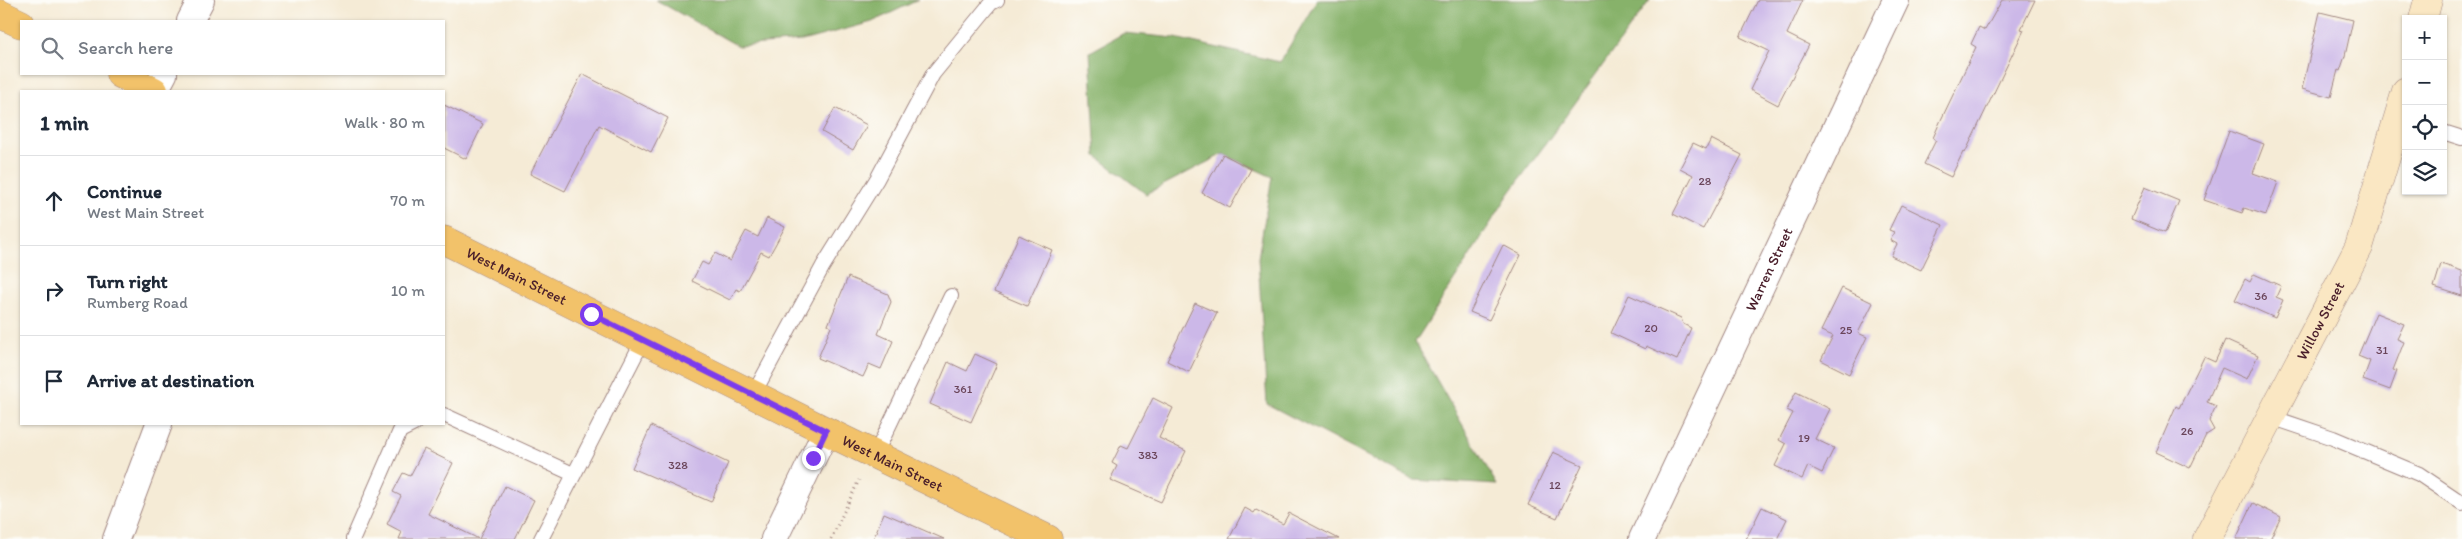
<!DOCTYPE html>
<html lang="en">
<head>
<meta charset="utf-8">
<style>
	:root { --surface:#fff; --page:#f2f2f3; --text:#1f2937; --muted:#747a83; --line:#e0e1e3 }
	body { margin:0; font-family:Itim,sans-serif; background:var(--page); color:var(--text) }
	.controls { position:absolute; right:15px; top:15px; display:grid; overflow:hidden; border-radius:0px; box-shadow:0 1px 4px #0004 }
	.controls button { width:45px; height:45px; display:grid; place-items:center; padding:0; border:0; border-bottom:1px solid var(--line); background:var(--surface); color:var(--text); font:25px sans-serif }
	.stop { position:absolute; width:15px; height:15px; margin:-11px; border:4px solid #7c3aed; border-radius:50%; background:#fff }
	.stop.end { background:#7c3aed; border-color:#fff; box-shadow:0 1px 5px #0008 }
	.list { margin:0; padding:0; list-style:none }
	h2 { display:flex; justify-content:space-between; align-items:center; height:65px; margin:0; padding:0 20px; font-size:21px }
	h2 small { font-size:16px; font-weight:400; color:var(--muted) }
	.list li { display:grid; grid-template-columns:32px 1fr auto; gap:15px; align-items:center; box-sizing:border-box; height:90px; padding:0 20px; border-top:1px solid var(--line) }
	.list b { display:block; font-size:19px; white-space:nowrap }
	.list p { margin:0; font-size:16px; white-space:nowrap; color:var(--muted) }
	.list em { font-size:16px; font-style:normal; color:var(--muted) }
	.icon { flex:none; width:28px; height:28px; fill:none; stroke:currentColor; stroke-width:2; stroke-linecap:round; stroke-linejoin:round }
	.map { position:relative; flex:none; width:2462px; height:539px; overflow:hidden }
	.search { position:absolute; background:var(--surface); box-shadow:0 1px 4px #0004; left:20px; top:20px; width:425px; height:55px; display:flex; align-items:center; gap:12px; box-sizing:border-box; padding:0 18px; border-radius:0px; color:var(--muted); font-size:19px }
	.panel { position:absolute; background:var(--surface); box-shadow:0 1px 4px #0004; left:20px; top:90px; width:425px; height:335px; border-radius:0px }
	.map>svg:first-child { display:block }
</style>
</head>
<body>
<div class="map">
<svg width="2462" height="539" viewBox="0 0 2462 539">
	<rect width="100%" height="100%" fill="#fdfcf7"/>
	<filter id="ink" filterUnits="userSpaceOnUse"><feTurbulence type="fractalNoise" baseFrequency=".02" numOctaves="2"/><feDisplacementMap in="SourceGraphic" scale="10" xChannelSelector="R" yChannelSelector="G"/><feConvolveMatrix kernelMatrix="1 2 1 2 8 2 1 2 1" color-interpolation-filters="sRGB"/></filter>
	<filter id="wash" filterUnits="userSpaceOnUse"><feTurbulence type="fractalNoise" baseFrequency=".0096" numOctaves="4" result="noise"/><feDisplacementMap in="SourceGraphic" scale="20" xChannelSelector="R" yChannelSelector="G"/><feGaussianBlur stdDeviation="1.12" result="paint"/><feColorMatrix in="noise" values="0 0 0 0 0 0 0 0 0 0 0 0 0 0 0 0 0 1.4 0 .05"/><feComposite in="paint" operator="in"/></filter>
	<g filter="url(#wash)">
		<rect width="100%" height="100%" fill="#f5ebd6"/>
		<path fill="#87b26a" stroke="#68684a" d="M 656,0 L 918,0 L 872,22 L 802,41 L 738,46 Z
			M 1317,0 L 1650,0 L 1509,194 L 1415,342 L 1497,485 L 1413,480 L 1267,404 L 1258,258 L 1272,177 L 1223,154 L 1146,194 L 1096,156 L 1090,52 L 1124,33 L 1175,38 L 1280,62 Z"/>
		<g id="blocks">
			<path fill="#ccb8e8" d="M 1758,0 L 1803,0 L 1787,34 L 1809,45 L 1778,105 L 1750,90 L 1769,51 L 1740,37 Z
				M 2002,0 L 2035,0 L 2021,29 L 2024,30 L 1965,153 L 1963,152 L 1951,177 L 1924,164 L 1936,140 L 1933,138 L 1940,122 L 1976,47 L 1971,44 L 1979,27 L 1985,30 Z
				M 2320,12 L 2353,20 L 2345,56 L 2340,71 L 2338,70 L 2331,97 L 2302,89 Z
				M 582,74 L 668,118 L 651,152 L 599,125 L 565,191 L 530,174 Z
				M 444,105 L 483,124 L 466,159 L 444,148 Z
				M 835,108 L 867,125 L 853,150 L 822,132 Z
				M 2229,131 L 2264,144 L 2253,173 L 2278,182 L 2266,215 L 2244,208 L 2242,213 L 2204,200 Z
				M 1711,139 L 1742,155 L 1703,229 L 1673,214 L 1693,175 L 1680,168 L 1693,143 L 1706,149 Z
				M 1223,154 L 1251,169 L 1230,208 L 1202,193 Z
				M 2145,187 L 2179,201 L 2165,233 L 2131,219 Z
				M 1901,205 L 1943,225 L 1921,270 L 1891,256 L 1897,244 L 1890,240 L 1894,232 L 1889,230 Z
				M 767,218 L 785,227 L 769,256 L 761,252 L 740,291 L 736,289 L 730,300 L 692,281 L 702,262 L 708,265 L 715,253 L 730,261 L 746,231 L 758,237 Z
				M 1019,235 L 1052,250 L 1027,306 L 994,292 Z
				M 1503,245 L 1521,255 L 1489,320 L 1470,312 Z
				M 2441,264 L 2462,271 L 2462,296 L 2434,287 Z
				M 2254,274 L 2281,286 L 2276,297 L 2283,300 L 2275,318 L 2235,300 L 2245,279 L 2250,282 Z
				M 848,277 L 888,294 L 891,302 L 878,334 L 893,341 L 881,369 L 869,364 L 863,377 L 818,358 L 831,327 L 828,325 Z
				M 1842,288 L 1873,303 L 1858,333 L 1867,337 L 1849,374 L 1821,360 L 1833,336 L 1821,331 Z
				M 1629,295 L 1681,318 L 1683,324 L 1691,328 L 1677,360 L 1646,346 L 1645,349 L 1611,333 Z
				M 1195,303 L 1217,313 L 1189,372 L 1167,361 Z
				M 2376,313 L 2404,324 L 2397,339 L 2404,342 L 2393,370 L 2397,371 L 2390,390 L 2363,380 L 2370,361 L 2358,356 Z
				M 2225,340 L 2258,355 L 2247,379 L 2222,368 L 2207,402 L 2216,406 L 2209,421 L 2214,430 L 2206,435 L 2190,468 L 2156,452 L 2176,406 L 2179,408 L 2204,357 L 2215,362 Z
				M 975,354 L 997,364 L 971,422 L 930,404 L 948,362 L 967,371 Z
				M 1796,392 L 1830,409 L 1815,439 L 1834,448 L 1822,473 L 1808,466 L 1802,479 L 1775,466 L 1786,444 L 1779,440 L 1793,413 L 1787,410 Z
				M 1153,398 L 1173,408 L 1159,438 L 1186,451 L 1161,502 L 1110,480 L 1117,466 L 1112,463 L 1121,445 L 1128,448 Z
				M 651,426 L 728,463 L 711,502 L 632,468 Z
				M 424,449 L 453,463 L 428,514 L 479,539 L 505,486 L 534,500 L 515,539 L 399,539 L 402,532 L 387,524 L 401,496 L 393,492 L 403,473 L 410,476 Z
				M 1553,452 L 1582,465 L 1557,518 L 1528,505 Z
				M 2253,503 L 2281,517 L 2270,539 L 2236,539 Z
				M 1762,507 L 1787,519 L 1777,539 L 1746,539 Z
				M 1245,508 L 1254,513 L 1256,510 L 1283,524 L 1289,513 L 1339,539 L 1229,539 Z
				M 884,513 L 944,539 L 873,539 Z"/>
		</g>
	</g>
	<g filter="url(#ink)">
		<use href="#blocks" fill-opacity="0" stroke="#a08580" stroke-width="1"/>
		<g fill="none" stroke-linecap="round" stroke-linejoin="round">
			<g stroke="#a08580" stroke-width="16">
				<path id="lane" d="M 2443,132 L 2462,138
					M 753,395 L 823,266 L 877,179 L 933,74 L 991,3 L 997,0
					M 444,415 L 573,474
					M 2271,417 L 2333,438 L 2419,474 L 2462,503
					M 875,455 L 951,296
					M 353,539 L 400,431 L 414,424
					M 541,539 L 643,340"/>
			</g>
			<g stroke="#a08580" stroke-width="28">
				<g id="street">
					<path d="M 190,21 L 201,0"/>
					<path d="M 155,91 L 164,74"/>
					<path d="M 116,539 L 159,424"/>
					<path d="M 774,539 L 826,431"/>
					<path id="s1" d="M 1642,539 L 1896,0"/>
				</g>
			</g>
			<g stroke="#a08580" stroke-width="29">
				<g id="secondary">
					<path d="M 2423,19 L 2428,0"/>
					<path id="s2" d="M 2207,539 L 2359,247 L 2406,91"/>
				</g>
			</g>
			<g stroke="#a08580" stroke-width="29">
				<g id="primary">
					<path d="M 0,14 L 21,24"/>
					<path d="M 120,74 L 154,91"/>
					<path id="s3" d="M 444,240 L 826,431 L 1048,539"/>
				</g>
			</g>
			<path stroke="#a08580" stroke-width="3" stroke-dasharray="1 4" stroke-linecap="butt" d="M 831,539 L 859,480"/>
			<use href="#lane" stroke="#fff" stroke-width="14"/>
			<use href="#street" stroke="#fff" stroke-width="26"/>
			<use href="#secondary" stroke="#fae7c3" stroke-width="28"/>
			<use href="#primary" stroke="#f2c26a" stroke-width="28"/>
		</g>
	</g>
	<g fill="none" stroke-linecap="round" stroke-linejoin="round" filter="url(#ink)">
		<path stroke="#7c3aed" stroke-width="6" d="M 591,314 L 826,431 L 813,458"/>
	</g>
	<g text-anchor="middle" stroke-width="4" stroke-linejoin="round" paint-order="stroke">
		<g font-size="12" fill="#6a455a">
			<text x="1705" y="185">28</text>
			<text x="2261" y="300">36</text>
			<text x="1651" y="332">20</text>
			<text x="1846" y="334">25</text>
			<text x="2382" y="354">31</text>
			<text x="963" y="393">361</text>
			<text x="2187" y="435">26</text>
			<text x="1804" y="442">19</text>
			<text x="1148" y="459">383</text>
			<text x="678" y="469">328</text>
			<text x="1555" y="489">12</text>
		</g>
		<g font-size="15" fill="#4a1f2b" stroke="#fdfcf7">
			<text dy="5" stroke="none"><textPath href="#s1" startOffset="298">Warren Street</textPath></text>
			<text dy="5" stroke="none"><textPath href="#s3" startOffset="81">West Main Street</textPath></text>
			<text dy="5" stroke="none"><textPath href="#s2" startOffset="246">Willow Street</textPath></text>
			<text dy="5" stroke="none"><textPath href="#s3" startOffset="501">West Main Street</textPath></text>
		</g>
	</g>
</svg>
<div class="controls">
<button>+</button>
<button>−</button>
<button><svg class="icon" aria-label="locate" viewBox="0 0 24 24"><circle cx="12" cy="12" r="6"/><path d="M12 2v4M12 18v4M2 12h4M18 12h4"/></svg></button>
<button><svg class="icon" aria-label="layers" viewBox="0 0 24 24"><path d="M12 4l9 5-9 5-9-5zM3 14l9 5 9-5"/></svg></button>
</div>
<div class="stop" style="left:591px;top:314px"></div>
<div class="stop end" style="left:813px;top:458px"></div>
<div class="search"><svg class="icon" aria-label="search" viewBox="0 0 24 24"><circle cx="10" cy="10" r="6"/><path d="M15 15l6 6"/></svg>Search here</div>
<section class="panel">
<h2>1 min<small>Walk · 80 m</small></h2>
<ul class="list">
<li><svg class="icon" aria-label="ahead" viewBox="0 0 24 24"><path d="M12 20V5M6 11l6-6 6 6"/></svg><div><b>Continue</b><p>West Main Street</p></div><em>70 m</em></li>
<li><svg class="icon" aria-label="right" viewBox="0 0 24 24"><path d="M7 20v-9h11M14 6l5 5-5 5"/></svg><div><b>Turn right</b><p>Rumberg Road</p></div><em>10 m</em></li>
<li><svg class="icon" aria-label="arrive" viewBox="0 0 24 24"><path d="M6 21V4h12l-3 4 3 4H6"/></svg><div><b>Arrive at destination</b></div></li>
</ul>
</section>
</div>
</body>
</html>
